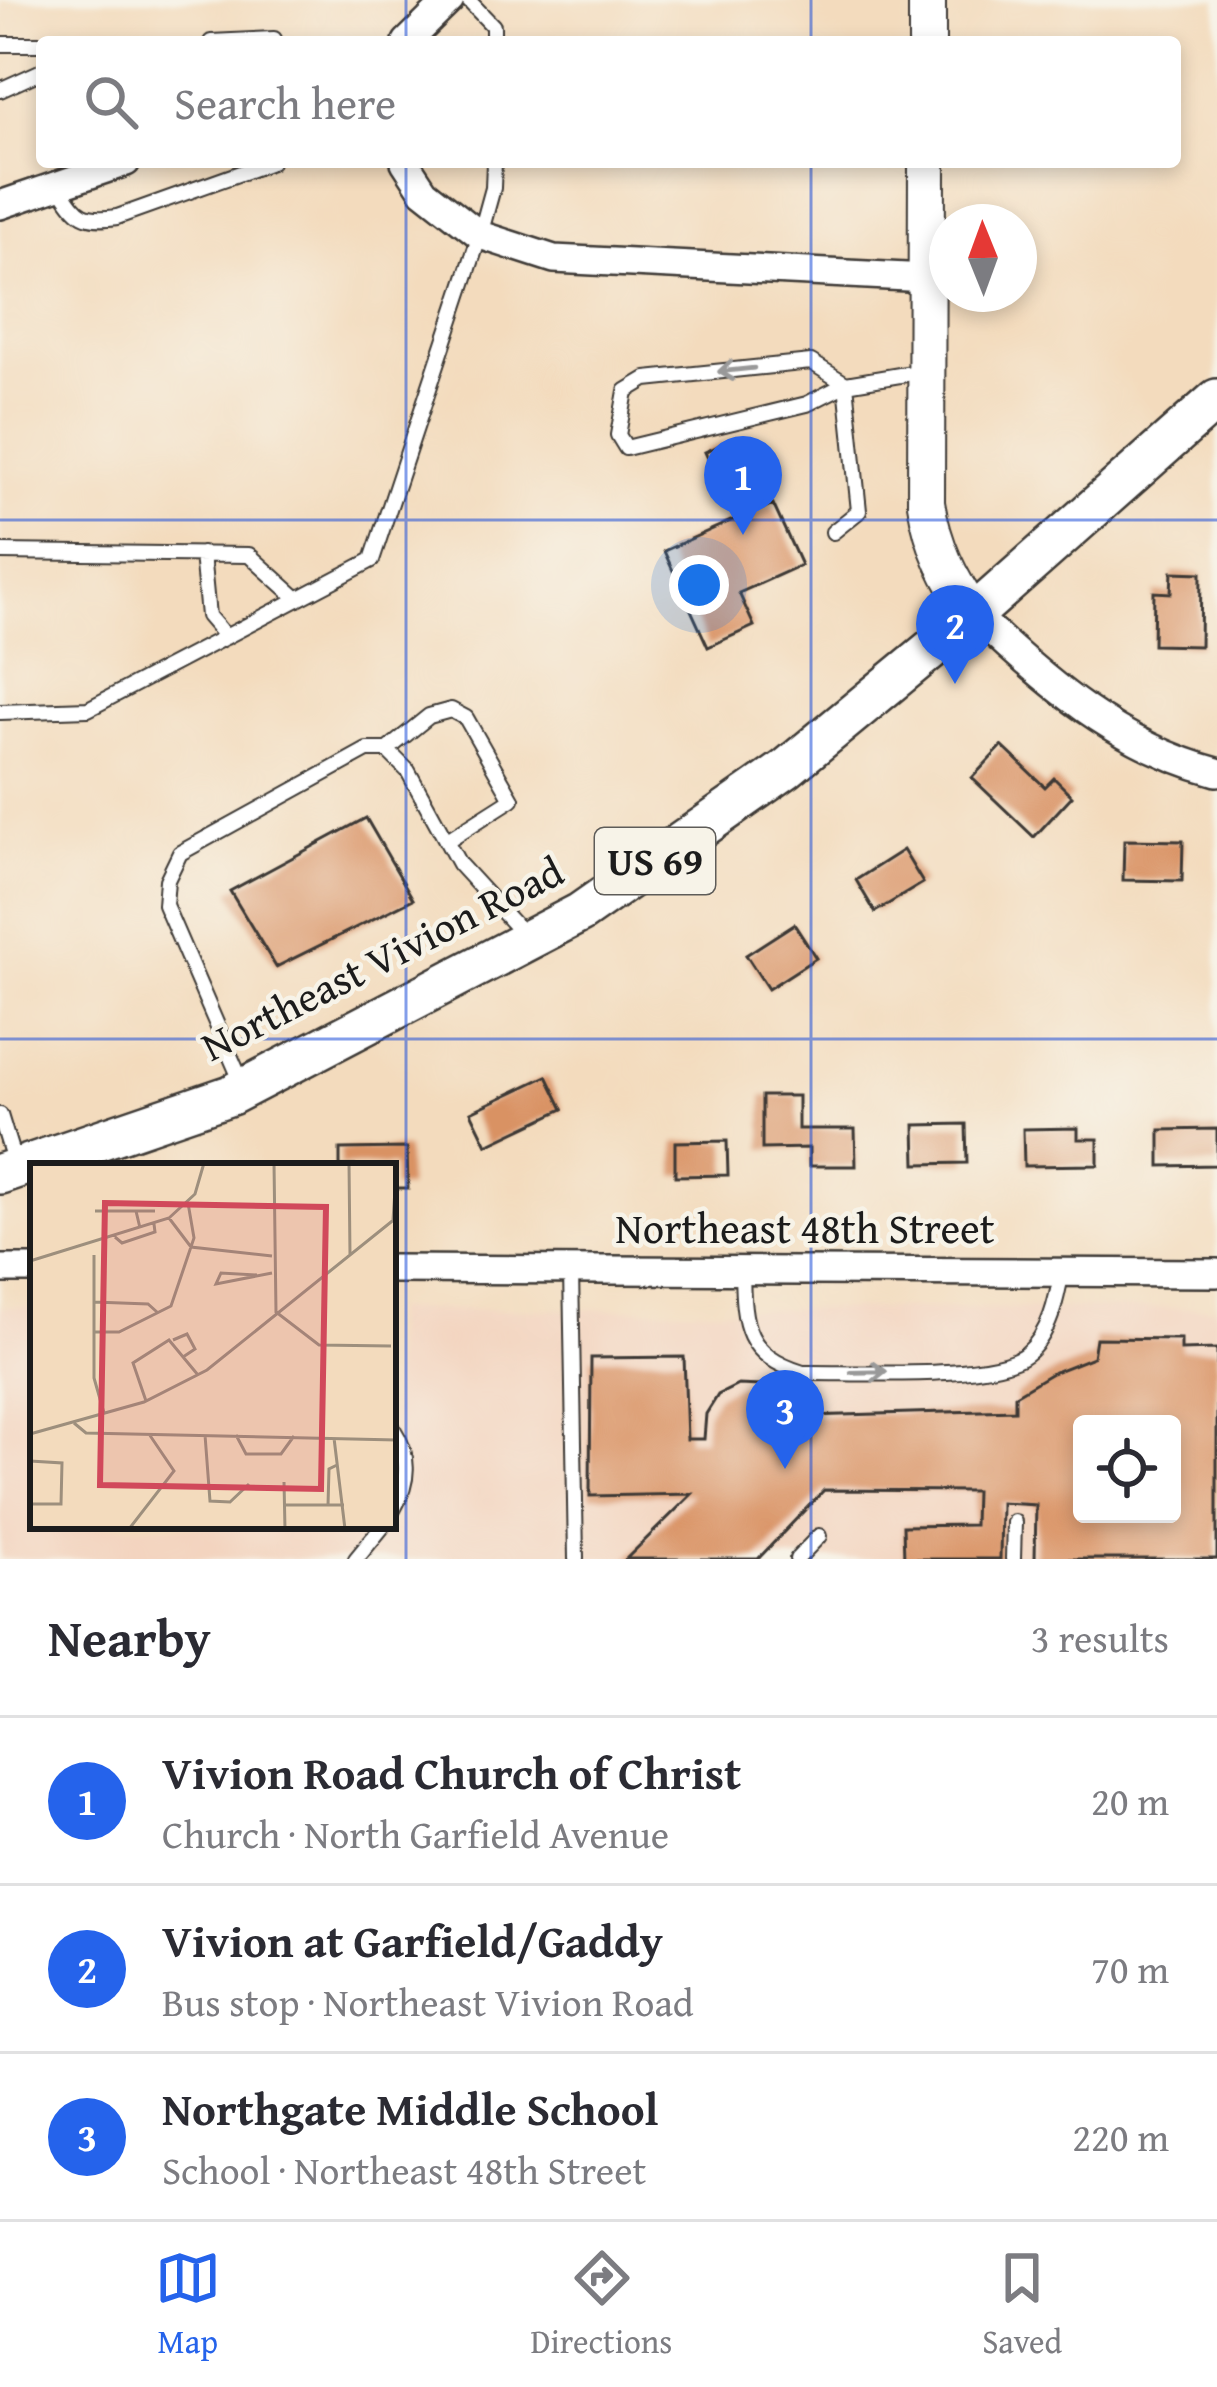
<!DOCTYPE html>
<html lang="en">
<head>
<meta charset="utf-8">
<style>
	:root { --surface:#fff; --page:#f2f2f3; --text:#2b2b33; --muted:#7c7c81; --line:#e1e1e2; --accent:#2563eb }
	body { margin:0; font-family:"Gentium Book Plus",serif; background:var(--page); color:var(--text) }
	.controls { position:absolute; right:36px; bottom:36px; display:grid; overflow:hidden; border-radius:12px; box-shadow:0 6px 18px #0003 }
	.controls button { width:108px; height:108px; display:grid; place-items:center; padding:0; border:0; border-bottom:3px solid var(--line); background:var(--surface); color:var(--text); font:60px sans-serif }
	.compass { position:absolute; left:929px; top:204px; width:108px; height:108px; border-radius:50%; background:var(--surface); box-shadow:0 6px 18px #0003; rotate:359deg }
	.you { position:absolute; left:699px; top:585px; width:42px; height:42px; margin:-30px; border:9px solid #fff; border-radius:50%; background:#1a73e8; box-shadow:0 0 0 18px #1a73e833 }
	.badge { display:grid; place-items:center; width:78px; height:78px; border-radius:50%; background:var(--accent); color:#fff; font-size:39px; font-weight:700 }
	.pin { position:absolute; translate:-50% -99px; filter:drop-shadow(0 3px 6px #0008) }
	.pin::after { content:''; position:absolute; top:63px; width:42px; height:36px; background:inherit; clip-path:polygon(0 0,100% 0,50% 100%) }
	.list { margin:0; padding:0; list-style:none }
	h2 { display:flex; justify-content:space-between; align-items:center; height:156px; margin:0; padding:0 48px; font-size:51px }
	h2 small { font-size:39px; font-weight:400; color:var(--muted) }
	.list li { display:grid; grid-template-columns:78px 1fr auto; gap:36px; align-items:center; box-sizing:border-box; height:168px; padding:0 48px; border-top:3px solid var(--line) }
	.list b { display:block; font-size:45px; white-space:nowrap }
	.list p { margin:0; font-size:39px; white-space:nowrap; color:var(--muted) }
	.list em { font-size:39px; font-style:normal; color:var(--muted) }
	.icon { flex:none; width:66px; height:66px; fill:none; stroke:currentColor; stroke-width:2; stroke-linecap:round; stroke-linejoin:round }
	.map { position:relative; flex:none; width:1217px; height:1559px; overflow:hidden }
	.search { position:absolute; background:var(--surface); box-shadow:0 6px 18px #0003; left:36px; right:36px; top:36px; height:132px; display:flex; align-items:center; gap:30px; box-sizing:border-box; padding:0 42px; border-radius:12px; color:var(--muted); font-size:45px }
	.sheet { height:660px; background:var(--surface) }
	nav { display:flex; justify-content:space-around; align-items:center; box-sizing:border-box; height:168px; border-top:3px solid var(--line); background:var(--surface); font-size:33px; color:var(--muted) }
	nav a { display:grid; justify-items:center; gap:6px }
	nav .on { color:var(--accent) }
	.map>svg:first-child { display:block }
</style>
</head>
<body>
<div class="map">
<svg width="1217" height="1559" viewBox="0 0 1217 1559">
	<rect width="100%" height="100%" fill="#f7f3e8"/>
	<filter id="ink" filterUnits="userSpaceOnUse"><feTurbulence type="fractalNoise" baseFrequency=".00833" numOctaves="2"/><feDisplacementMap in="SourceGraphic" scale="24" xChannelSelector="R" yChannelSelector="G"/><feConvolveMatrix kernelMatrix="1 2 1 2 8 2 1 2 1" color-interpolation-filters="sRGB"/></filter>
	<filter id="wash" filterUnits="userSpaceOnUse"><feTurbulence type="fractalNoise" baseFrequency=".004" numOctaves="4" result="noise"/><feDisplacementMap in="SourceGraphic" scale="48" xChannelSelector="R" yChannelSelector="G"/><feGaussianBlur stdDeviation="2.7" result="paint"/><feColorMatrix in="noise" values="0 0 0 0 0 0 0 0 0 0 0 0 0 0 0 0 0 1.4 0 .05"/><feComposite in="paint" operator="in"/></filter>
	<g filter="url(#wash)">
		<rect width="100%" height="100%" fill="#f3dbbd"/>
		<path fill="#f3d4bf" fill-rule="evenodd" d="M 0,1307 L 33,1307 L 33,1526 L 393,1526 L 393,1310 L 1217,1308 L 1217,1559 L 0,1559 ZM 1082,1424 L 1172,1424 L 1172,1514 L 1082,1514 Z"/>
		<g id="blocks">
			<path fill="#d99264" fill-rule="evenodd" d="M 723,444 L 754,512 L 773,504 L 801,565 L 739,593 L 754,626 L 708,647 L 664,551 L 735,519 L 705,452 Z
				M 1172,572 L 1201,573 L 1200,646 L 1153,645 L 1154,592 L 1171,593 Z
				M 1002,746 L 1045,787 L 1054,778 L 1072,796 L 1034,837 L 972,778 Z
				M 366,818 L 413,899 L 276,967 L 230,891 Z
				M 1124,840 L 1183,841 L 1182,881 L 1123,880 Z
				M 903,850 L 923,883 L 875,912 L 856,880 Z
				M 794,924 L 816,958 L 768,989 L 746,955 Z
				M 547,1076 L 563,1109 L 487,1145 L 471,1112 Z
				M 762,1096 L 798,1096 L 798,1129 L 855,1129 L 856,1166 L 809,1166 L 809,1148 L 762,1149 Z
				M 966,1124 L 967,1163 L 916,1164 L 915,1125 Z
				M 1078,1128 L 1078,1139 L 1098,1139 L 1098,1165 L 1024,1166 L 1023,1129 Z
				M 1217,1129 L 1217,1165 L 1160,1166 L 1160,1130 Z
				M 727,1141 L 728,1175 L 675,1176 L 675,1142 Z
				M 407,1148 L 408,1188 L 393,1188 L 393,1166 L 340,1166 L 340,1149 Z
				M 1096,1338 L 1181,1339 L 1181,1350 L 1217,1349 L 1217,1559 L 1035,1559 L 1036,1505 L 1001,1503 L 1000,1559 L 904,1559 L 903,1526 L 974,1525 L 975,1491 L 824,1490 L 758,1559 L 626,1559 L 692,1494 L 590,1496 L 591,1358 L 684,1357 L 687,1439 L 704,1439 L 706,1414 L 718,1395 L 738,1385 L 761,1386 L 782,1397 L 795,1423 L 809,1424 L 808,1416 L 1015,1410 L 1015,1395 L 1052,1373 L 1093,1357 ZM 1082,1424 L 1172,1424 L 1172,1514 L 1082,1514 Z"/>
		</g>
	</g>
	<g filter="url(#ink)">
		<use href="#blocks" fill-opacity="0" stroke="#3c3934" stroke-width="3"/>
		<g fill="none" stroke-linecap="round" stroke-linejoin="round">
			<g stroke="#3c3934" stroke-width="18">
				<path id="lane" d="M 468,0 L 493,26 L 493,42
					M 211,42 L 274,39
					M 0,44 L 42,44
					M 0,90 L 42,71
					M 59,186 C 78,214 81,222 117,217 L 271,162
					M 846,384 L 811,362 L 646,379 L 626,391 L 618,435 L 626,448 L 807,404 L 846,384 L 924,371
					M 833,532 L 859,511 L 846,384
					M 0,552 L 249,555 L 298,599
					M 202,554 L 208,616 L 226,637
					M 0,712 L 88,709 L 372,560 L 480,235 L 493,188 L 494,162
					M 387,750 L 429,716 L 451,710 L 466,718 L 512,799 L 446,841
					M 242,1083 L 165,905 L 167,880 L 180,853 L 367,750 L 387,750 L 408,771 L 459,864 L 525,936
					M 0,1115 L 15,1164
					M 571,1270 L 576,1559
					M 742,1270 C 743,1326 745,1355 803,1373 C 851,1372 992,1381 1026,1354 C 1050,1335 1057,1298 1062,1270
					M 393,1429 C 411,1456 409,1483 393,1510
					M 356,1559 L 383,1526
					M 797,1559 L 819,1536
					M 1013,1559 L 1014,1522"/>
			</g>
			<g stroke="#3c3934" stroke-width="32">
				<path id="street" d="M 407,42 L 450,0
					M 405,162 L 424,191 L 480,235 L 554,259 L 927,278
					M 0,205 L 126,162
					M 974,614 C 1046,683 1119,746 1217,772
					M 0,1269 L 33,1269
					M 393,1269 L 1217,1273"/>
			</g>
			<g stroke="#3c3934" stroke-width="40">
				<path id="secondary" d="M 927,0 L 927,42
					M 927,162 L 926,503 C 933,546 949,579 974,614"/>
			</g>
			<g stroke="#3c3934" stroke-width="44">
				<path id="primary" d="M 0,1174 L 231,1095 L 580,913 L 786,769 L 974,614 L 1217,399"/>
			</g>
			<use href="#lane" stroke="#fff" stroke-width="14"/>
			<use href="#street" stroke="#fff" stroke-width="27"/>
			<use href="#secondary" stroke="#fff" stroke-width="36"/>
			<use href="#primary" stroke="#fff" stroke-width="39"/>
		</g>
		<defs><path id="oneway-shaft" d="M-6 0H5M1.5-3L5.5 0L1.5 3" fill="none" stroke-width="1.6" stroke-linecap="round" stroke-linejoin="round" transform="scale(3)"/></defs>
		<g stroke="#999">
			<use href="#oneway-shaft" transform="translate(736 370) rotate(174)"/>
			<use href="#oneway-shaft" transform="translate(869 1372) rotate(-1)"/>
		</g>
	</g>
	<path fill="none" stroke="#1d4ed8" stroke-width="3" stroke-opacity="0.55" d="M 406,0 L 406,42M 811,0 L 811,42M 406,162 L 406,1559M 811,162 L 811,1559M 0,520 L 1217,520M 0,1039 L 1217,1039"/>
	<g text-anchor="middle" stroke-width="9" stroke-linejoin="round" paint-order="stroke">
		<rect fill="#f7f3e8" stroke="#5e5c59" stroke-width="3" x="595" y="828" width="120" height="66" rx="9"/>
		<g font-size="39" font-weight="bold" fill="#1c1c1c">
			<text x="655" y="875">US 69</text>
		</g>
		<g font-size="42" fill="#1c1c1c" stroke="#f7f3e8">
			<text transform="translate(382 958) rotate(-27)" y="15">Northeast Vivion Road</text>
			<text x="805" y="1243">Northeast 48th Street</text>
		</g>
	</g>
	<g transform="translate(30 1163)">
		<rect width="366" height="366" fill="#f3dbbd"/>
		<path fill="none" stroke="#9d8f7d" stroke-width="3" d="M 244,0 L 246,149 L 289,182 L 361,183M 319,0 L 320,92M 65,48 L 106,48M 139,55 L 161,84 L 242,93M 363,57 L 366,12M 110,65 L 106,48 L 125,48M 85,74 L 92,80 L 125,69 L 124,61M 64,92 L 64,215 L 74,250M 0,98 L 139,55 L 165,31 L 174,0M 227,112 L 191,110 L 186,121 L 242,110M 64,139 L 118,141 L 127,149M 63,169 L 89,169 L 141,143 L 164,75 L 158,40M 143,177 L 157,171 L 165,186 L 153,194M 116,238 L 103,200 L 139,177 L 168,212M 44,260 L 56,270 L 366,277M 0,271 L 114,239 L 177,207 L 366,55M 175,272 L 180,338 L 200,339 L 219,321M 206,272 L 216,291 L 251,291 L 264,273M 304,275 L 315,366M 0,298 L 32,300 L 31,341 L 0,341M 254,319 L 255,366M 253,342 L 314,342M 298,342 L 299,306 L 307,302M 99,366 L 144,308 L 119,271"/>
		<path fill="#d1495b" fill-opacity="0.15" stroke="#d1495b" stroke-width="6" d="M 75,40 L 296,44 L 291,326 L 70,322 Z"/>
		<rect width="366" height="366" fill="none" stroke="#1c1c1c" stroke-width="6"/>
	</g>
</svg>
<div class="controls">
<button><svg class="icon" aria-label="locate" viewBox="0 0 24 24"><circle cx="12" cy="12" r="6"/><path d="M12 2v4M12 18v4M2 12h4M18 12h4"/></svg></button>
</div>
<svg class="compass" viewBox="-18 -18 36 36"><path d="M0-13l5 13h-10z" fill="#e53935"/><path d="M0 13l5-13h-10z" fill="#7c7c81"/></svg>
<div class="you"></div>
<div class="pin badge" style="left:743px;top:535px">1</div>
<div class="pin badge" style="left:955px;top:684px">2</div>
<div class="pin badge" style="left:785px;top:1469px">3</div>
<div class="search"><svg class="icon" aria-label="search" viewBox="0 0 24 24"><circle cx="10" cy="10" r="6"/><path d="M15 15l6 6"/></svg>Search here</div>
</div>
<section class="sheet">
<h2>Nearby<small>3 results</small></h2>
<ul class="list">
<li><span class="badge">1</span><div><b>Vivion Road Church of Christ</b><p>Church · North Garfield Avenue</p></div><em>20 m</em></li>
<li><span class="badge">2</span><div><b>Vivion at Garfield/Gaddy</b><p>Bus stop · Northeast Vivion Road</p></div><em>70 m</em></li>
<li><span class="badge">3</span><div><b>Northgate Middle School</b><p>School · Northeast 48th Street</p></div><em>220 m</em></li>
</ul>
</section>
<nav>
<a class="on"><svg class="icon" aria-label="map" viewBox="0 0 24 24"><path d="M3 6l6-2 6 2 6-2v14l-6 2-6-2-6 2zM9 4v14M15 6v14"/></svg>Map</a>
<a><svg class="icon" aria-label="directions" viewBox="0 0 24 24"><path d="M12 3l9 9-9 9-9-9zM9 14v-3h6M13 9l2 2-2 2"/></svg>Directions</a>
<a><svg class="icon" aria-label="saved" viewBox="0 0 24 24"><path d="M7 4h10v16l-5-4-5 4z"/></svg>Saved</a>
</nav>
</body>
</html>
